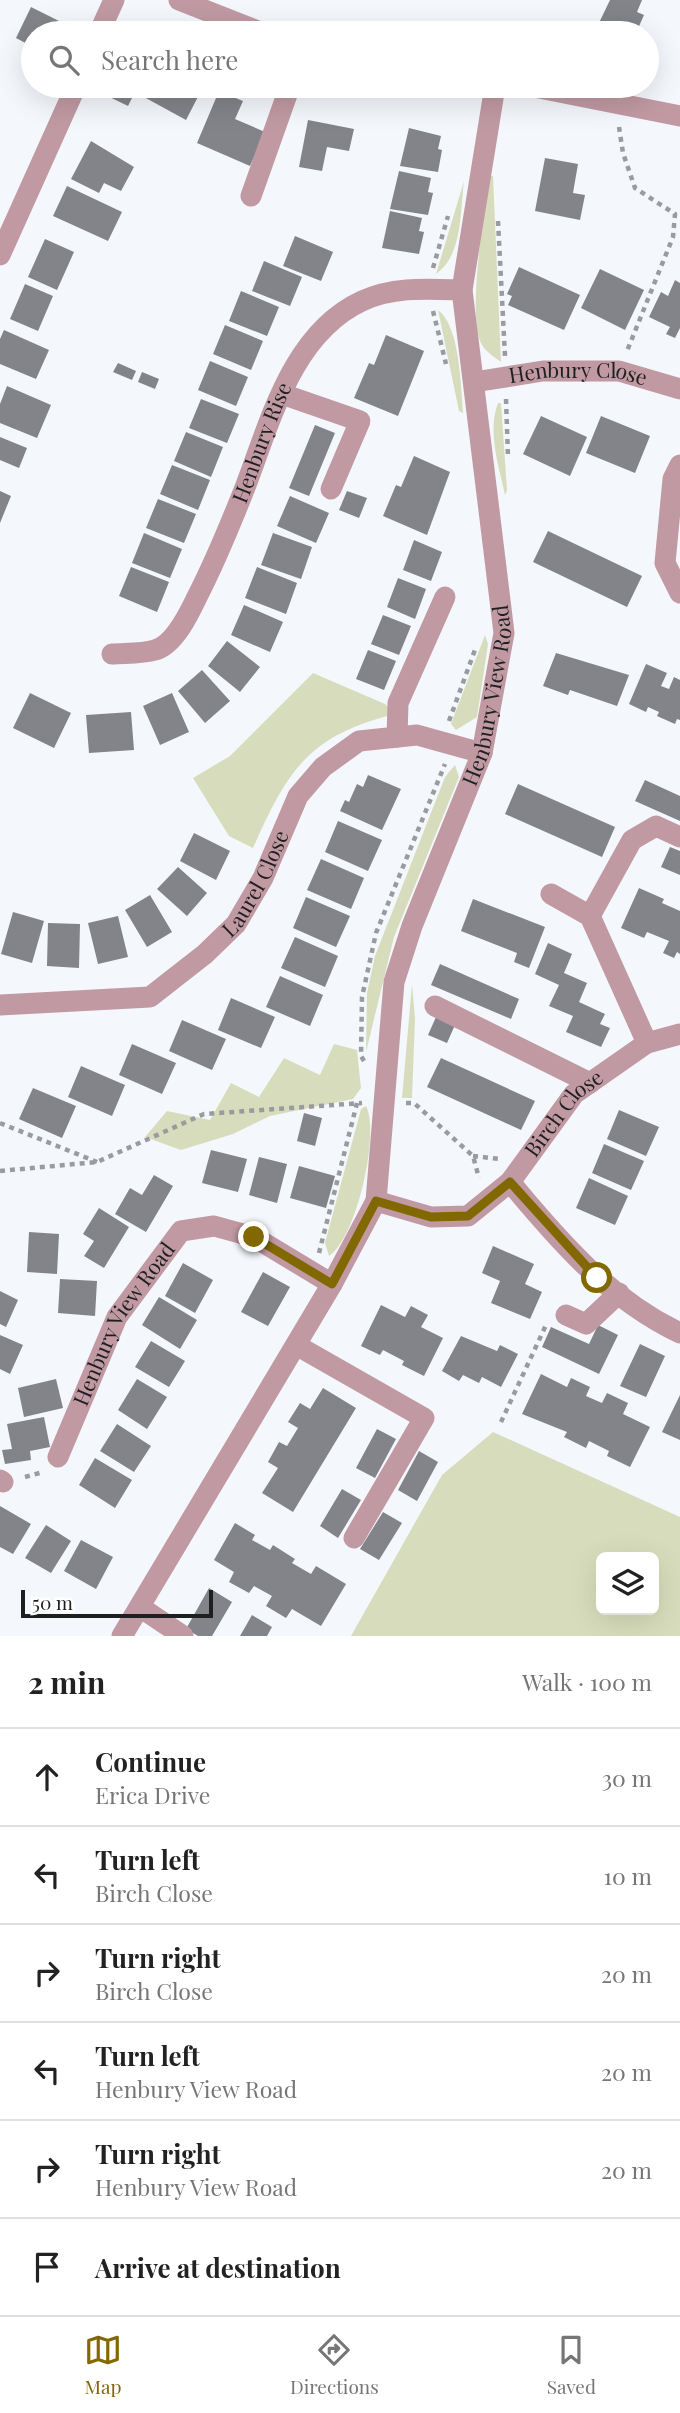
<!DOCTYPE html>
<html lang="en">
<head>
<meta charset="utf-8">
<style>
	:root { --surface:#fff; --page:#f2f2f2; --text:#222; --muted:#767676; --line:#e0e0e0; --accent:#826800 }
	body { margin:0; font-family:"Playfair Display",serif; background:var(--page); color:var(--text) }
	.controls { position:absolute; right:21px; bottom:21px; display:grid; overflow:hidden; border-radius:10px; box-shadow:0 7px 28px #0002 }
	.controls button { width:63px; height:63px; display:grid; place-items:center; padding:0; border:0; border-bottom:2px solid var(--line); background:var(--surface); color:var(--text); font:35px sans-serif }
	.scale { position:absolute; left:21px; bottom:18px; width:192px; box-sizing:border-box; padding-left:7px; border:4px solid #1e1f21; border-top:0; font-size:19px; line-height:24px; white-space:nowrap; color:#1e1f21; -webkit-text-stroke:5px #fff; paint-order:stroke }
	.stop { position:absolute; width:21px; height:21px; margin:-16px; border:5px solid #826800; border-radius:50%; background:#fff }
	.stop.end { background:#826800; border-color:#fff; box-shadow:0 2px 7px #0008 }
	.list { margin:0; padding:0; list-style:none }
	h2 { display:flex; justify-content:space-between; align-items:center; height:91px; margin:0; padding:0 28px; font-size:30px }
	h2 small { font-size:23px; font-weight:400; color:var(--muted) }
	.list li { display:grid; grid-template-columns:46px 1fr auto; gap:21px; align-items:center; box-sizing:border-box; height:98px; padding:0 28px; border-top:2px solid var(--line) }
	.list b { display:block; font-size:26px; white-space:nowrap }
	.list p { margin:0; font-size:23px; white-space:nowrap; color:var(--muted) }
	.list em { font-size:23px; font-style:normal; color:var(--muted) }
	.icon { flex:none; width:38px; height:38px; fill:none; stroke:currentColor; stroke-width:2; stroke-linecap:round; stroke-linejoin:round }
	.map { position:relative; flex:none; width:680px; height:1636px; overflow:hidden }
	.search { position:absolute; background:var(--surface); box-shadow:0 7px 28px #0002; left:21px; right:21px; top:21px; height:77px; display:flex; align-items:center; gap:18px; box-sizing:border-box; padding:0 24px; border-radius:38px; color:var(--muted); font-size:26px }
	.sheet { height:679px; background:var(--surface) }
	nav { display:flex; justify-content:space-around; align-items:center; box-sizing:border-box; height:98px; border-top:2px solid var(--line); background:var(--surface); font-size:19px; color:var(--muted) }
	nav a { display:grid; justify-items:center; gap:4px }
	nav .on { color:var(--accent) }
	.map>svg:first-child { display:block }
</style>
</head>
<body>
<div class="map">
<svg width="680" height="1636" viewBox="0 0 680 1636">
	<rect width="100%" height="100%" fill="#f4f7fc"/>
	<path fill="#d7ddbc" fill-rule="evenodd" d="M 488,175 L 493,176 L 501,362 C 494,357 485,351 481,343 C 467,312 485,213 488,175 Z
		M 464,181 C 460,211 463,255 436,274 Z
		M 438,310 C 460,326 461,387 463,413 L 459,411 Z
		M 498,403 L 501,403 L 507,490 L 505,495 C 499,467 487,431 498,403 Z
		M 485,635 L 488,644 L 477,717 L 456,730 L 451,724 Z
		M 313,673 L 385,704 L 391,710 L 387,716 C 306,738 286,774 253,848 L 229,836 L 193,778 L 230,756 Z
		M 455,765 L 459,777 L 394,937 L 366,1052 L 367,993 L 375,956 L 445,777 Z
		M 412,984 L 415,1019 L 412,1098 L 402,1098 Z
		M 334,1044 L 357,1050 L 361,1088 L 353,1099 L 270,1116 L 233,1134 L 181,1150 L 145,1137 L 167,1111 L 210,1120 L 231,1083 L 259,1097 L 284,1058 L 320,1075 Z
		M 366,1106 C 380,1132 357,1238 329,1256 L 325,1243 L 361,1109 Z
		M 493,1432 L 680,1517 L 680,1636 L 351,1636 L 442,1475 ZM 601,1557 L 654,1557 L 654,1610 L 601,1610 Z"/>
	<path fill="#828489" d="M 610,0 L 642,0 L 637,12 L 644,15 L 636,33 L 615,33 L 598,25 Z
		M 31,7 L 65,24 L 60,33 L 33,33 L 33,47 L 16,38 Z
		M 95,86 L 138,86 L 128,106 L 93,89 Z
		M 150,86 L 201,86 L 203,87 L 186,120 L 144,97 Z
		M 219,91 L 243,101 L 235,119 L 265,132 L 250,166 L 197,143 Z
		M 308,120 L 354,129 L 349,151 L 327,147 L 322,171 L 299,167 Z
		M 409,128 L 441,136 L 438,149 L 442,150 L 438,172 L 400,166 Z
		M 91,141 L 134,167 L 121,191 L 104,183 L 99,193 L 71,179 Z
		M 545,158 L 578,164 L 573,193 L 585,195 L 580,220 L 535,211 Z
		M 399,171 L 431,178 L 428,192 L 433,193 L 428,215 L 390,209 Z
		M 67,186 L 122,212 L 108,241 L 53,216 Z
		M 390,211 L 422,218 L 419,231 L 424,232 L 419,254 L 382,248 Z
		M 295,236 L 333,252 L 321,281 L 283,266 Z
		M 45,239 L 74,252 L 57,290 L 28,277 Z
		M 264,261 L 302,277 L 290,306 L 252,291 Z
		M 519,267 L 580,295 L 564,330 L 508,305 L 512,296 L 507,294 Z
		M 600,269 L 644,290 L 625,330 L 581,308 Z
		M 675,280 L 680,283 L 680,328 L 675,338 L 666,334 L 670,327 L 649,317 L 661,292 L 668,296 Z
		M 25,284 L 53,296 L 38,331 L 10,319 Z
		M 241,291 L 279,307 L 267,336 L 229,321 Z
		M 225,325 L 263,341 L 251,370 L 213,354 Z
		M 4,330 L 49,350 L 36,379 L 0,364 L 0,339 Z
		M 386,335 L 424,351 L 398,416 L 354,398 L 369,363 L 374,365 Z
		M 210,361 L 248,377 L 236,406 L 198,390 Z
		M 118,363 L 136,371 L 132,380 L 113,372 Z
		M 142,372 L 159,379 L 155,389 L 138,382 Z
		M 7,386 L 51,405 L 37,438 L 0,423 L 0,404 Z
		M 201,399 L 239,414 L 227,443 L 189,428 Z
		M 541,416 L 587,437 L 570,476 L 523,454 Z
		M 601,416 L 650,436 L 635,473 L 586,453 Z
		M 315,425 L 335,433 L 309,496 L 289,488 Z
		M 186,432 L 223,447 L 211,477 L 174,461 Z
		M 0,437 L 27,448 L 19,468 L 0,460 Z
		M 414,456 L 450,472 L 427,535 L 383,516 L 396,485 L 401,487 Z
		M 172,465 L 210,480 L 198,510 L 160,494 Z
		M 0,491 L 11,496 L 0,523 Z
		M 347,491 L 367,498 L 359,518 L 339,510 Z
		M 290,496 L 329,513 L 316,543 L 277,526 Z
		M 158,499 L 196,514 L 184,543 L 146,528 Z
		M 548,531 L 642,576 L 627,607 L 533,562 Z
		M 144,533 L 182,549 L 170,578 L 132,563 Z
		M 273,533 L 312,547 L 301,579 L 261,565 Z
		M 414,540 L 442,552 L 431,581 L 403,570 Z
		M 131,567 L 169,582 L 157,612 L 119,596 Z
		M 257,567 L 297,583 L 286,614 L 245,598 Z
		M 398,578 L 426,589 L 415,619 L 387,607 Z
		M 244,605 L 283,622 L 270,652 L 231,635 Z
		M 383,615 L 411,626 L 399,655 L 371,644 Z
		M 227,641 L 260,667 L 240,692 L 208,666 Z
		M 368,650 L 396,661 L 384,690 L 356,679 Z
		M 556,653 L 629,675 L 617,706 L 570,690 L 568,695 L 543,686 Z
		M 646,664 L 667,673 L 661,686 L 669,689 L 674,677 L 680,680 L 680,720 L 677,719 L 675,724 L 657,716 L 659,712 L 648,707 L 646,712 L 629,704 Z
		M 202,670 L 230,701 L 205,723 L 178,691 Z
		M 30,693 L 71,713 L 54,748 L 13,728 Z
		M 172,693 L 189,732 L 160,745 L 143,706 Z
		M 131,712 L 134,750 L 89,753 L 86,715 Z
		M 368,775 L 401,789 L 382,830 L 340,811 L 345,800 L 349,802 L 357,784 L 363,787 Z
		M 645,780 L 680,796 L 680,821 L 635,801 Z
		M 518,784 L 615,827 L 602,857 L 505,814 Z
		M 338,821 L 382,840 L 368,871 L 325,852 Z
		M 194,833 L 230,851 L 216,880 L 180,861 Z
		M 670,847 L 680,851 L 680,875 L 661,867 Z
		M 321,859 L 364,878 L 351,909 L 307,890 Z
		M 178,867 L 207,893 L 187,916 L 157,889 Z
		M 639,888 L 664,899 L 662,903 L 680,911 L 680,954 L 677,952 L 674,958 L 663,953 L 669,941 L 647,932 L 644,938 L 621,928 Z
		M 150,895 L 172,932 L 147,947 L 125,910 Z
		M 306,897 L 350,916 L 336,947 L 293,928 Z
		M 473,899 L 545,927 L 529,968 L 514,962 L 517,953 L 461,931 Z
		M 13,912 L 44,921 L 32,963 L 1,954 Z
		M 118,916 L 128,957 L 98,964 L 88,923 Z
		M 48,923 L 80,924 L 79,968 L 47,966 Z
		M 295,937 L 338,956 L 325,987 L 281,968 Z
		M 548,943 L 572,954 L 564,973 L 587,983 L 579,1002 L 605,1014 L 600,1024 L 610,1028 L 601,1047 L 566,1032 L 573,1016 L 549,1006 L 559,985 L 535,974 Z
		M 440,964 L 519,999 L 511,1019 L 431,985 Z
		M 280,976 L 323,995 L 310,1026 L 266,1007 Z
		M 231,998 L 275,1017 L 261,1048 L 218,1030 Z
		M 436,1017 L 455,1025 L 447,1043 L 428,1035 Z
		M 182,1020 L 226,1039 L 212,1070 L 169,1051 Z
		M 132,1044 L 176,1063 L 162,1094 L 119,1075 Z
		M 441,1058 L 535,1101 L 521,1130 L 427,1087 Z
		M 81,1066 L 125,1085 L 112,1116 L 68,1097 Z
		M 33,1088 L 76,1106 L 62,1138 L 19,1119 Z
		M 619,1110 L 659,1127 L 646,1156 L 607,1139 Z
		M 304,1113 L 322,1118 L 315,1146 L 297,1141 Z
		M 604,1144 L 644,1161 L 631,1190 L 592,1173 Z
		M 211,1150 L 247,1159 L 238,1192 L 202,1183 Z
		M 259,1157 L 287,1164 L 277,1203 L 249,1195 Z
		M 299,1166 L 335,1176 L 326,1208 L 290,1198 Z
		M 154,1175 L 173,1186 L 146,1232 L 115,1214 L 130,1188 L 142,1195 Z
		M 589,1178 L 628,1196 L 615,1225 L 576,1208 Z
		M 99,1208 L 129,1227 L 104,1268 L 84,1256 L 94,1241 L 83,1234 Z
		M 29,1232 L 59,1234 L 57,1274 L 27,1272 Z
		M 493,1246 L 534,1264 L 525,1284 L 542,1292 L 530,1319 L 491,1303 L 500,1281 L 482,1273 Z
		M 183,1263 L 213,1280 L 195,1313 L 165,1296 Z
		M 263,1272 L 290,1287 L 268,1326 L 241,1312 Z
		M 60,1279 L 97,1281 L 95,1316 L 58,1313 Z
		M 0,1291 L 18,1300 L 6,1327 L 0,1324 Z
		M 159,1297 L 197,1320 L 180,1349 L 142,1325 Z
		M 381,1305 L 405,1317 L 411,1306 L 428,1315 L 421,1327 L 443,1338 L 424,1376 L 402,1365 L 404,1361 L 383,1350 L 380,1355 L 361,1346 Z
		M 598,1325 L 618,1335 L 599,1374 L 542,1347 L 551,1327 L 589,1344 Z
		M 0,1335 L 23,1345 L 10,1374 L 0,1369 Z
		M 461,1336 L 497,1351 L 500,1345 L 518,1354 L 501,1387 L 482,1377 L 479,1383 L 463,1375 L 459,1381 L 442,1371 Z
		M 151,1341 L 185,1361 L 169,1387 L 135,1367 Z
		M 640,1344 L 665,1356 L 646,1397 L 620,1386 Z
		M 541,1374 L 567,1387 L 571,1378 L 590,1387 L 586,1396 L 602,1403 L 607,1393 L 628,1403 L 623,1414 L 650,1427 L 630,1467 L 607,1456 L 609,1451 L 589,1441 L 586,1448 L 564,1437 L 567,1432 L 522,1414 Z
		M 56,1379 L 63,1408 L 24,1417 L 18,1388 Z
		M 137,1379 L 167,1397 L 147,1429 L 118,1410 Z
		M 323,1388 L 356,1408 L 293,1512 L 262,1493 L 278,1468 L 268,1462 L 279,1442 L 287,1446 L 298,1428 L 288,1422 L 300,1403 L 310,1409 Z
		M 680,1395 L 680,1440 L 662,1432 Z
		M 44,1417 L 50,1447 L 30,1451 L 31,1460 L 5,1464 L 2,1450 L 12,1449 L 7,1424 Z
		M 117,1424 L 151,1446 L 134,1472 L 100,1451 Z
		M 377,1429 L 396,1439 L 375,1478 L 356,1468 Z
		M 419,1451 L 438,1462 L 417,1501 L 398,1490 Z
		M 95,1458 L 132,1480 L 115,1508 L 79,1485 Z
		M 342,1489 L 361,1500 L 338,1538 L 320,1526 Z
		M 0,1506 L 31,1524 L 13,1554 L 0,1547 Z
		M 383,1512 L 402,1523 L 379,1560 L 360,1549 Z
		M 235,1523 L 255,1535 L 252,1540 L 270,1550 L 273,1545 L 295,1559 L 292,1563 L 311,1574 L 316,1566 L 346,1584 L 321,1626 L 292,1609 L 286,1618 L 266,1606 L 272,1596 L 254,1586 L 249,1593 L 229,1582 L 234,1572 L 214,1560 Z
		M 46,1525 L 71,1541 L 51,1573 L 25,1558 Z
		M 81,1540 L 113,1557 L 96,1589 L 64,1571 Z
		M 209,1588 L 232,1602 L 212,1636 L 198,1636 L 186,1629 Z
		M 252,1615 L 272,1627 L 267,1636 L 240,1636 Z"/>
	<g fill="none" stroke-linecap="round" stroke-linejoin="round">
		<path stroke="#999b9f" stroke-width="4.5" stroke-dasharray="5 5" stroke-linecap="butt" d="M 619,127 L 623,153 L 635,188 L 675,214 L 673,237 L 627,351
			M 498,221 L 505,356
			M 433,268 L 448,216
			M 433,311 L 446,364
			M 506,399 L 508,457
			M 449,721 L 476,647
			M 364,1061 L 361,1056 L 362,997 L 376,933 L 445,764
			M 406,1103 L 414,1103 L 473,1156 L 479,1178
			M 0,1123 L 97,1162
			M 473,1156 L 500,1159
			M 0,1171 L 97,1162 L 204,1114 L 362,1103
			M 319,1253 L 357,1103
			M 501,1422 L 546,1325
			M 25,1477 L 43,1472"/>
		<g stroke="#c099a3" stroke-width="21">
			<path d="M 179,0 L 263,33"/>
			<path d="M 99,33 L 114,0"/>
			<path d="M 529,86 L 680,116"/>
			<path d="M 251,196 L 290,86"/>
			<path d="M 0,255 L 76,86"/>
			<path id="s1" d="M 474,382 L 543,371 L 619,371 L 680,389"/>
			<path d="M 282,394 L 360,421 L 331,489"/>
			<path d="M 680,465 L 673,479 L 665,563 L 680,593"/>
			<path id="s2" d="M 112,654 C 126,653 142,654 155,650 C 174,645 189,614 197,597 C 216,560 231,523 246,485 C 271,419 293,333 362,301 C 394,286 429,289 462,290"/>
			<path d="M 397,737 L 398,703 L 445,597"/>
			<path d="M 551,894 L 590,916 L 647,1043"/>
			<path d="M 590,916 L 632,840 L 656,826 L 680,837"/>
			<path id="s3" d="M 0,1005 L 150,997 L 205,954 L 236,924 L 263,878 L 298,796 L 323,767 L 359,741 L 417,735 L 482,753"/>
			<path d="M 435,1006 L 590,1083"/>
			<path d="M 510,1182 C 558,1240 611,1301 680,1333"/>
			<path id="s4" d="M 376,1201 L 431,1217 L 468,1216 L 510,1182 L 574,1094 L 647,1043 L 680,1034"/>
			<path d="M 566,1315 L 586,1324 L 619,1293"/>
			<path d="M 296,1345 L 424,1418 L 354,1538"/>
			<path id="s5" d="M 58,1457 L 117,1317 L 181,1231 L 214,1226 L 254,1237 L 332,1284"/>
			<path d="M 0,1480 L 3,1482"/>
			<path d="M 140,1607 L 183,1636"/>
			<path id="s6" d="M 122,1636 L 332,1284 L 376,1201 L 394,982 L 412,926 L 482,753 L 504,633 L 462,290 L 495,86"/>
		</g>
	</g>
	<g fill="none" stroke-linecap="round" stroke-linejoin="round">
		<path stroke="#826800" stroke-width="9" d="M 254,1237 L 332,1284 L 376,1201 L 431,1217 L 468,1216 L 510,1182 L 597,1278"/>
	</g>
	<g text-anchor="middle" stroke-width="6" stroke-linejoin="round" paint-order="stroke">
		<g font-size="21" fill="#1e1f21" stroke="#fff">
			<text dy="7" stroke="none"><textPath href="#s1" startOffset="105">Henbury Close</textPath></text>
			<text dy="7" stroke="none"><textPath href="#s2" startOffset="280">Henbury Rise</textPath></text>
			<text dy="7" stroke="none"><textPath href="#s6" startOffset="1027">Henbury View Road</textPath></text>
			<text dy="7" stroke="none"><textPath href="#s3" startOffset="308">Laurel Close</textPath></text>
			<text dy="7" stroke="none"><textPath href="#s4" startOffset="236">Birch Close</textPath></text>
			<text dy="7" stroke="none"><textPath href="#s5" startOffset="149">Henbury View Road</textPath></text>
		</g>
	</g>
</svg>
<div class="controls">
<button><svg class="icon" aria-label="layers" viewBox="0 0 24 24"><path d="M12 4l9 5-9 5-9-5zM3 14l9 5 9-5"/></svg></button>
</div>
<div class="scale">50 m</div>
<div class="stop" style="left:597px;top:1278px"></div>
<div class="stop end" style="left:254px;top:1237px"></div>
<div class="search"><svg class="icon" aria-label="search" viewBox="0 0 24 24"><circle cx="10" cy="10" r="6"/><path d="M15 15l6 6"/></svg>Search here</div>
</div>
<section class="sheet">
<h2>2 min<small>Walk · 100 m</small></h2>
<ul class="list">
<li><svg class="icon" aria-label="ahead" viewBox="0 0 24 24"><path d="M12 20V5M6 11l6-6 6 6"/></svg><div><b>Continue</b><p>Erica Drive</p></div><em>30 m</em></li>
<li><svg class="icon" aria-label="left" viewBox="0 0 24 24"><path d="M17 20v-9H6M10 6l-5 5 5 5"/></svg><div><b>Turn left</b><p>Birch Close</p></div><em>10 m</em></li>
<li><svg class="icon" aria-label="right" viewBox="0 0 24 24"><path d="M7 20v-9h11M14 6l5 5-5 5"/></svg><div><b>Turn right</b><p>Birch Close</p></div><em>20 m</em></li>
<li><svg class="icon" aria-label="left" viewBox="0 0 24 24"><path d="M17 20v-9H6M10 6l-5 5 5 5"/></svg><div><b>Turn left</b><p>Henbury View Road</p></div><em>20 m</em></li>
<li><svg class="icon" aria-label="right" viewBox="0 0 24 24"><path d="M7 20v-9h11M14 6l5 5-5 5"/></svg><div><b>Turn right</b><p>Henbury View Road</p></div><em>20 m</em></li>
<li><svg class="icon" aria-label="arrive" viewBox="0 0 24 24"><path d="M6 21V4h12l-3 4 3 4H6"/></svg><div><b>Arrive at destination</b></div></li>
</ul>
</section>
<nav>
<a class="on"><svg class="icon" aria-label="map" viewBox="0 0 24 24"><path d="M3 6l6-2 6 2 6-2v14l-6 2-6-2-6 2zM9 4v14M15 6v14"/></svg>Map</a>
<a><svg class="icon" aria-label="directions" viewBox="0 0 24 24"><path d="M12 3l9 9-9 9-9-9zM9 14v-3h6M13 9l2 2-2 2"/></svg>Directions</a>
<a><svg class="icon" aria-label="saved" viewBox="0 0 24 24"><path d="M7 4h10v16l-5-4-5 4z"/></svg>Saved</a>
</nav>
</body>
</html>
